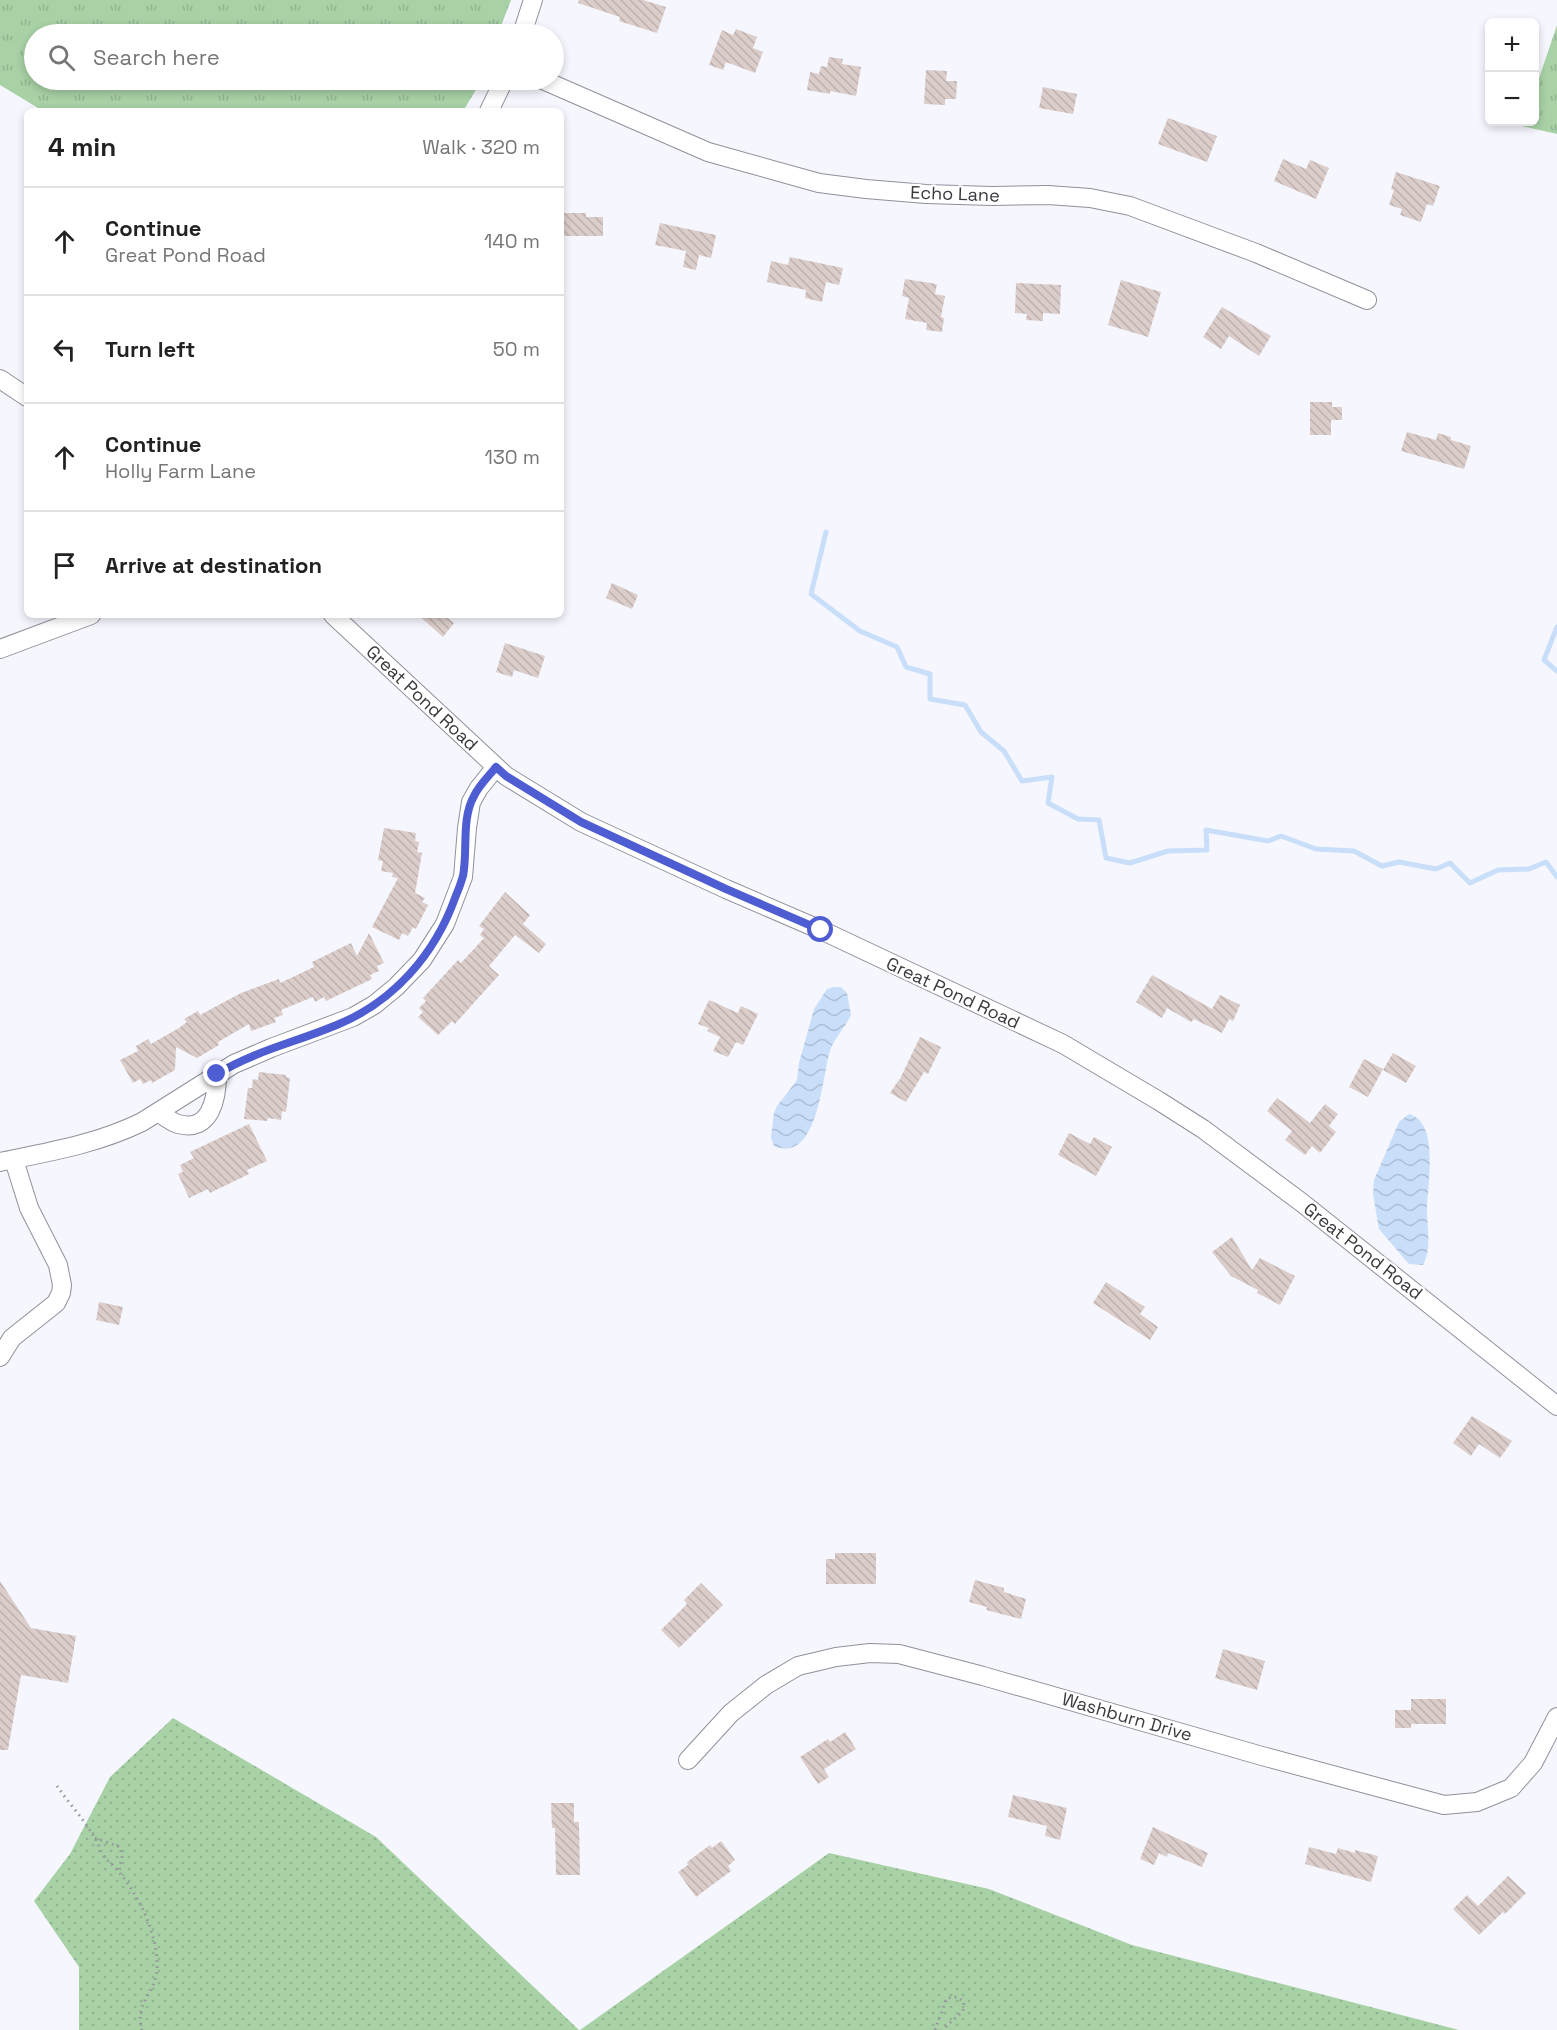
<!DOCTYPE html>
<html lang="en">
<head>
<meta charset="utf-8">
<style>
	:root { --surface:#fff; --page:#f2f2f2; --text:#222; --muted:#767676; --line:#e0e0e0 }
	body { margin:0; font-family:"Space Grotesk",sans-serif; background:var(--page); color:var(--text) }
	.controls { position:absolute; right:18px; top:18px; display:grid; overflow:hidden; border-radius:9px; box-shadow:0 3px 9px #0003 }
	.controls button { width:54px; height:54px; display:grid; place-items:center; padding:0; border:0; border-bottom:2px solid var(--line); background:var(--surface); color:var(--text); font:30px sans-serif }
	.stop { position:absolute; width:18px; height:18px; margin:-14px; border:4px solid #4f5dd3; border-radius:50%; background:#fff }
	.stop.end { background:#4f5dd3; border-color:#fff; box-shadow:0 2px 6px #0008 }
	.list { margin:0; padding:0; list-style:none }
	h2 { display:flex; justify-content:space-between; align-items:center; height:78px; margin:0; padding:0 24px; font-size:26px }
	h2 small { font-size:20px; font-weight:400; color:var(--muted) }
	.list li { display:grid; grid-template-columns:39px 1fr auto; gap:18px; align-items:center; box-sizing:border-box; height:108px; padding:0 24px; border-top:2px solid var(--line) }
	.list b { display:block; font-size:22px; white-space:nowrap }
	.list p { margin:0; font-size:20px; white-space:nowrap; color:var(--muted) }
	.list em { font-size:20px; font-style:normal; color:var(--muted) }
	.icon { flex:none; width:33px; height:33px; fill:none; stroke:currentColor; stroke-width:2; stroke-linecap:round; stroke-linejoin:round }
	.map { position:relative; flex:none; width:1557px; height:2030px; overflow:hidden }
	.search { position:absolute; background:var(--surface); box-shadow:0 3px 9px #0003; left:24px; top:24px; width:540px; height:66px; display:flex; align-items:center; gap:15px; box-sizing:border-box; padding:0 21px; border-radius:33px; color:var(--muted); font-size:22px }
	.panel { position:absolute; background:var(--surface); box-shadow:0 3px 9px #0003; left:24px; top:108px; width:540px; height:510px; border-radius:9px }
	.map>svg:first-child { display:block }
</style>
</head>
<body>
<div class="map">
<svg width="1557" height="2030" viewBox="0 0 1557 2030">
	<defs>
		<pattern id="grass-dots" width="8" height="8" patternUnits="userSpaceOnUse" patternTransform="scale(1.5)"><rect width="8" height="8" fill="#a8d1a6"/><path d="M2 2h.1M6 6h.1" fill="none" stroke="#91b490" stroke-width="1.8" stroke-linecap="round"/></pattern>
		<pattern id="park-tufts" width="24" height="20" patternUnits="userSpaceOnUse" patternTransform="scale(1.5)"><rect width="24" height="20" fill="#a8d1a6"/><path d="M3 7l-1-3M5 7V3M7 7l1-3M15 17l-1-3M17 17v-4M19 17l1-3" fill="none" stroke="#91b490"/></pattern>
		<pattern id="water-waves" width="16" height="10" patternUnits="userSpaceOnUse" patternTransform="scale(1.5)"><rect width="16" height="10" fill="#c8def9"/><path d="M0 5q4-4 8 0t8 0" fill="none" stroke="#adbfd6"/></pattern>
		<pattern id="building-back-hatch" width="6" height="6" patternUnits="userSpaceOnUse" patternTransform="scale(1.5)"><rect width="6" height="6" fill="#dbcdca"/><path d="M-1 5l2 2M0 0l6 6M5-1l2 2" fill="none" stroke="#bdb1af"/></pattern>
	</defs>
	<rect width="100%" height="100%" fill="#f6f7fe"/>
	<path fill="url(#grass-dots)" d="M 173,1718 L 376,1837 L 579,2030 L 79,2030 L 79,1967 L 34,1901 L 70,1854 L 110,1777 Z
		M 829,1853 L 989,1889 L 1132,1945 L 1459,2030 L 580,2030 Z"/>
	<path fill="url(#park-tufts)" d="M 0,0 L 511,0 L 498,34 L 34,34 L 34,80 L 482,80 L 463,111 L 43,111 L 0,85 Z
		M 1557,25 L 1557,134 L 1522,126 L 1523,122 L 1534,122 L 1535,90 Z"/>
	<path fill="url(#water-waves)" d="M 834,987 L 841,987 L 847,993 L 851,1015 C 845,1028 834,1038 830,1051 C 822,1076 818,1165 774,1146 L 771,1138 L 774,1113 L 777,1106 L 797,1080 L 799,1063 L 814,1009 L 827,989 Z
		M 1409,1114 C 1440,1122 1427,1186 1427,1209 C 1427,1228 1432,1248 1423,1265 L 1409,1264 L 1379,1229 L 1373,1194 L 1374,1180 L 1399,1122 Z"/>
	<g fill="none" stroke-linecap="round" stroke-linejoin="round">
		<path stroke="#c8def9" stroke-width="5" d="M 826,532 L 811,594 L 860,631 L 897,647 L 906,667 L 930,674 L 930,699 L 965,705 L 981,732 L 1004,751 L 1022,781 L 1052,777 L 1048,803 L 1078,819 L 1099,820 L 1106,858 L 1130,863 L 1168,851 L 1207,850 L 1206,830 L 1268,841 L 1281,836 L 1316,849 L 1354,851 L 1382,866 L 1399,862 L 1436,869 L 1450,863 L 1470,883 L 1498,870 L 1529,869 L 1546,862 L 1557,877
			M 1557,627 L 1544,660 L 1557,671"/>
	</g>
	<path fill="url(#building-back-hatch)" d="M 579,0 L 643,0 L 666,7 L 657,33 L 619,21 L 620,17 L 578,3 Z
		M 736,29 L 757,37 L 753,48 L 763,52 L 755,73 L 726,62 L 723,70 L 709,65 L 722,30 L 733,35 Z
		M 829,57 L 843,59 L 842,64 L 861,67 L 856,96 L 830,91 L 830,94 L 807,90 L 810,72 L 819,74 L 821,66 L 827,67 Z
		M 926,70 L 947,71 L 946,81 L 957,81 L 956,99 L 945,99 L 945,105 L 924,104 Z
		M 1043,87 L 1077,94 L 1073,114 L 1039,108 Z
		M 1168,118 L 1217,136 L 1207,162 L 1158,144 Z
		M 1283,159 L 1306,169 L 1310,160 L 1329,168 L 1316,199 L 1274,181 Z
		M 1396,172 L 1440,186 L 1433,206 L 1427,204 L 1421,222 L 1400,215 L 1402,209 L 1389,205 L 1394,190 L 1391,189 Z
		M 562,213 L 586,213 L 586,217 L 603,217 L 603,236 L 561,236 Z
		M 660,223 L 716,235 L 711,258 L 699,255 L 696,270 L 683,267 L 686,251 L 655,245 Z
		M 790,257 L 843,268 L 839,285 L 826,282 L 822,302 L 805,298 L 806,290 L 767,282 L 771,261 L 788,265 Z
		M 905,279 L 937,284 L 935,294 L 945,296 L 941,317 L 944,318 L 942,332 L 926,330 L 927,323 L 905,319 L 909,298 L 902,296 Z
		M 1121,280 L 1161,292 L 1148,337 L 1108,325 Z
		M 1016,283 L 1061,285 L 1060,314 L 1043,313 L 1043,321 L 1026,320 L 1027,314 L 1015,313 Z
		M 1222,307 L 1271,336 L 1259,356 L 1229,336 L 1221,349 L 1203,337 Z
		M 1310,402 L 1332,402 L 1332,407 L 1342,407 L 1342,420 L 1331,420 L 1331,435 L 1310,435 Z
		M 1407,432 L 1436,440 L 1438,433 L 1451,437 L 1451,440 L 1471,446 L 1464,469 L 1401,451 Z
		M 612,583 L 638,595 L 632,609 L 606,598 Z
		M 418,615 L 444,615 L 454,623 L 443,637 Z
		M 505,643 L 545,656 L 538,678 L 514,670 L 512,677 L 496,672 Z
		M 384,828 L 416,833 L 415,841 L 419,842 L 417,852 L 422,853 L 415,893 L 425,898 L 422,902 L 428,905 L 416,929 L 413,927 L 408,936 L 402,933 L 399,940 L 372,927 L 398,878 L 392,877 L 393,873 L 381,871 L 383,861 L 378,860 Z
		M 505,892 L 530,915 L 523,924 L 546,944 L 539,953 L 515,935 L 489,966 L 499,975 L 455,1024 L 452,1021 L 438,1035 L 418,1017 L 423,1012 L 419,1008 L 426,1001 L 423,998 L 458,960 L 461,963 L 484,938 L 480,935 L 484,929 L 479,926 Z
		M 369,933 L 384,963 L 377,966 L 379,971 L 370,975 L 372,979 L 326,1001 L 324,997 L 315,1002 L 313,997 L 281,1010 L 283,1015 L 274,1018 L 276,1022 L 251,1031 L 249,1024 L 218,1042 L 219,1045 L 197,1058 L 176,1047 L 175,1070 L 152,1083 L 151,1080 L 143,1084 L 140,1079 L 133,1083 L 120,1060 L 138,1051 L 136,1046 L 148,1039 L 151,1044 L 179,1028 L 187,1022 L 184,1019 L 198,1011 L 200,1015 L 241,993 L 279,979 L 280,983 L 314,967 L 312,962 L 351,943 L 357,956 Z
		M 1152,975 L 1212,1009 L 1220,995 L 1240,1005 L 1233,1021 L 1229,1019 L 1222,1033 L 1194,1019 L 1191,1022 L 1167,1008 L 1162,1018 L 1136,1002 Z
		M 709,1000 L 738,1013 L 741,1006 L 758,1014 L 743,1045 L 736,1042 L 728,1057 L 713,1051 L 720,1037 L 707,1031 L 709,1028 L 698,1024 Z
		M 920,1037 L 941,1047 L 928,1074 L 924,1072 L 906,1102 L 890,1093 L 898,1081 L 899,1081 Z
		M 1393,1053 L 1416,1066 L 1406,1083 L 1383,1070 Z
		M 1364,1059 L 1383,1069 L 1368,1097 L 1349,1087 Z
		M 259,1072 L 286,1075 L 286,1077 L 290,1078 L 286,1112 L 282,1111 L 281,1120 L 268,1118 L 267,1121 L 244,1119 L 248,1088 L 252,1088 L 253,1079 L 258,1080 Z
		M 1277,1098 L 1310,1123 L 1325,1104 L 1338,1114 L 1329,1126 L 1336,1132 L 1320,1153 L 1312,1146 L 1305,1155 L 1285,1140 L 1292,1131 L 1267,1111 Z
		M 249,1124 L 267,1161 L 247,1170 L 249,1174 L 210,1193 L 208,1189 L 189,1198 L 178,1174 L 183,1172 L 180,1165 L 194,1158 L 190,1152 Z
		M 1069,1133 L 1090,1144 L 1094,1137 L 1112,1147 L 1096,1176 L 1058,1155 Z
		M 1232,1237 L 1252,1270 L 1260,1258 L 1295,1276 L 1280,1305 L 1257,1293 L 1258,1290 L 1231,1276 L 1212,1252 Z
		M 1106,1282 L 1145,1307 L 1140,1314 L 1158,1327 L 1150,1340 L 1093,1303 Z
		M 99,1302 L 123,1307 L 119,1325 L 96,1320 Z
		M 1472,1416 L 1512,1441 L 1500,1458 L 1479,1444 L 1471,1456 L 1453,1443 Z
		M 835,1553 L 876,1553 L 876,1584 L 826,1584 L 826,1559 L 835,1559 Z
		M 975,1580 L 1004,1588 L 1004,1592 L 1026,1599 L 1021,1619 L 986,1610 L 987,1607 L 969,1602 Z
		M 0,1581 L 31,1628 L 76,1636 L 68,1683 L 21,1675 L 8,1750 L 0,1750 Z
		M 701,1583 L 723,1605 L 679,1648 L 661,1630 L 687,1604 L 684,1600 Z
		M 1223,1649 L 1265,1661 L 1257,1690 L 1215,1678 Z
		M 1411,1699 L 1446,1699 L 1446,1724 L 1411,1724 L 1411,1728 L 1395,1728 L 1395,1710 L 1411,1710 Z
		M 845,1732 L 856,1749 L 824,1769 L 829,1777 L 818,1784 L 800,1757 L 828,1739 L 830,1742 Z
		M 1013,1795 L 1067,1808 L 1060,1840 L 1045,1836 L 1047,1826 L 1008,1817 Z
		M 551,1803 L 574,1803 L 574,1822 L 579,1822 L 580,1875 L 556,1875 L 555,1828 L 552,1828 Z
		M 1153,1827 L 1208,1853 L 1202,1867 L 1168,1853 L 1167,1857 L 1159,1853 L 1154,1865 L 1140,1859 Z
		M 721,1841 L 735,1860 L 728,1866 L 731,1871 L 696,1897 L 678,1872 L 688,1865 L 687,1862 L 710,1845 L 712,1848 Z
		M 1309,1847 L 1336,1854 L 1338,1848 L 1355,1853 L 1355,1850 L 1378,1856 L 1371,1882 L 1305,1864 Z
		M 1508,1876 L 1526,1893 L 1505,1914 L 1503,1912 L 1479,1935 L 1453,1909 L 1467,1895 L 1478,1906 Z"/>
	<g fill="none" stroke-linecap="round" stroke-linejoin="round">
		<g stroke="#8f909b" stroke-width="20">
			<path id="minor" d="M 522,34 L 533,0
				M 543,80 L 708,152 L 819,183 L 866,189 L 926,194 L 992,196 L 1048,195 L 1090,198 L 1130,206 L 1256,253 L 1367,300
				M 489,111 L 504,80
				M 0,379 L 27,397
				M 333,615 L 506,776 L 581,822 L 726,889 L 821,930 L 1063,1044 L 1159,1101 L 1203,1129 L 1301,1202 L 1557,1406
				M 0,649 L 91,615
				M 158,1112 C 164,1116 171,1122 178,1124 C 211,1133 217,1098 217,1074
				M 0,1162 C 49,1152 97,1144 142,1122 L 234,1064 L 271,1048 L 353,1017 L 374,1005 L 396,987 L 422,960 L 445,924 L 463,877 L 467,828 L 471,802 L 479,788 L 496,767
				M 0,1357 L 12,1338 L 56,1303 L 61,1293 L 62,1285 L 58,1265 L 29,1208 L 14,1160
				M 688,1760 L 731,1713 L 766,1685 L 798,1666 L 836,1657 L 870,1653 L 899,1654 L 983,1676 L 1262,1756 L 1444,1805 L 1477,1802 L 1511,1788 L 1533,1763 L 1557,1717"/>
		</g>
		<path stroke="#94959b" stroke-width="3" stroke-dasharray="1.5 4.5" stroke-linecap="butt" d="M 57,1786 C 69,1803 84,1820 95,1838 C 99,1845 101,1853 106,1859 C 110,1863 115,1867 119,1872 C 139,1896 157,1933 157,1965 C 158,1993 134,2000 142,2030
			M 95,1838 L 120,1847 L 122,1857 L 119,1872
			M 935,2030 L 947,1998 L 957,1997 L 964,2002 L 963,2011 L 942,2030"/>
		<use href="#minor" stroke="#fff" stroke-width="18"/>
	</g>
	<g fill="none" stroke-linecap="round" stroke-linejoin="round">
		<path stroke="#4f5dd3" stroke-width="8" d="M 217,1074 C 257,1050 297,1042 339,1024 C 394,1001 435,954 455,898 C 458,891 461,883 463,876 C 468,851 461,819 474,796 C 479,785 489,776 496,767 L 506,776 L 581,822 L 726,889 L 821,930"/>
	</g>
	<g text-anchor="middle" stroke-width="4.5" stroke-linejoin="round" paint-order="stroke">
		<g font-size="18" fill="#39393e" stroke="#fff">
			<text transform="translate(955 194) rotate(2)" y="6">Echo Lane</text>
			<text transform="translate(422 698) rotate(43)" y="6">Great Pond Road</text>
			<text transform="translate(953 993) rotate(25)" y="6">Great Pond Road</text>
			<text transform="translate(1363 1251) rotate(38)" y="6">Great Pond Road</text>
			<text transform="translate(1127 1717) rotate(16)" y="6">Washburn Drive</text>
		</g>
	</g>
</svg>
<div class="controls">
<button>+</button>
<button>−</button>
</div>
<div class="stop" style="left:821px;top:930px"></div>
<div class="stop end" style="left:217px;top:1074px"></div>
<div class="search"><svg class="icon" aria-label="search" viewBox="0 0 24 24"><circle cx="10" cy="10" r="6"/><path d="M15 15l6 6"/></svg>Search here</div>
<section class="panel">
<h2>4 min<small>Walk · 320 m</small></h2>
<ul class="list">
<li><svg class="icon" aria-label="ahead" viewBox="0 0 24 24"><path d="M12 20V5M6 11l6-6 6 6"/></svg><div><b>Continue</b><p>Great Pond Road</p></div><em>140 m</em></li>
<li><svg class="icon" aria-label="left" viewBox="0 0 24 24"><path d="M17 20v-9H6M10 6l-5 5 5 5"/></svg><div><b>Turn left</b></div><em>50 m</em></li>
<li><svg class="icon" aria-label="ahead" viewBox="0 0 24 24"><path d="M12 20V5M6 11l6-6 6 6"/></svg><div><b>Continue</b><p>Holly Farm Lane</p></div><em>130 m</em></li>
<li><svg class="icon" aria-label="arrive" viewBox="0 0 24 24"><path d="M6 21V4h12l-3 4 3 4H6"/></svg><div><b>Arrive at destination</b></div></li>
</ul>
</section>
</div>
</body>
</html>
